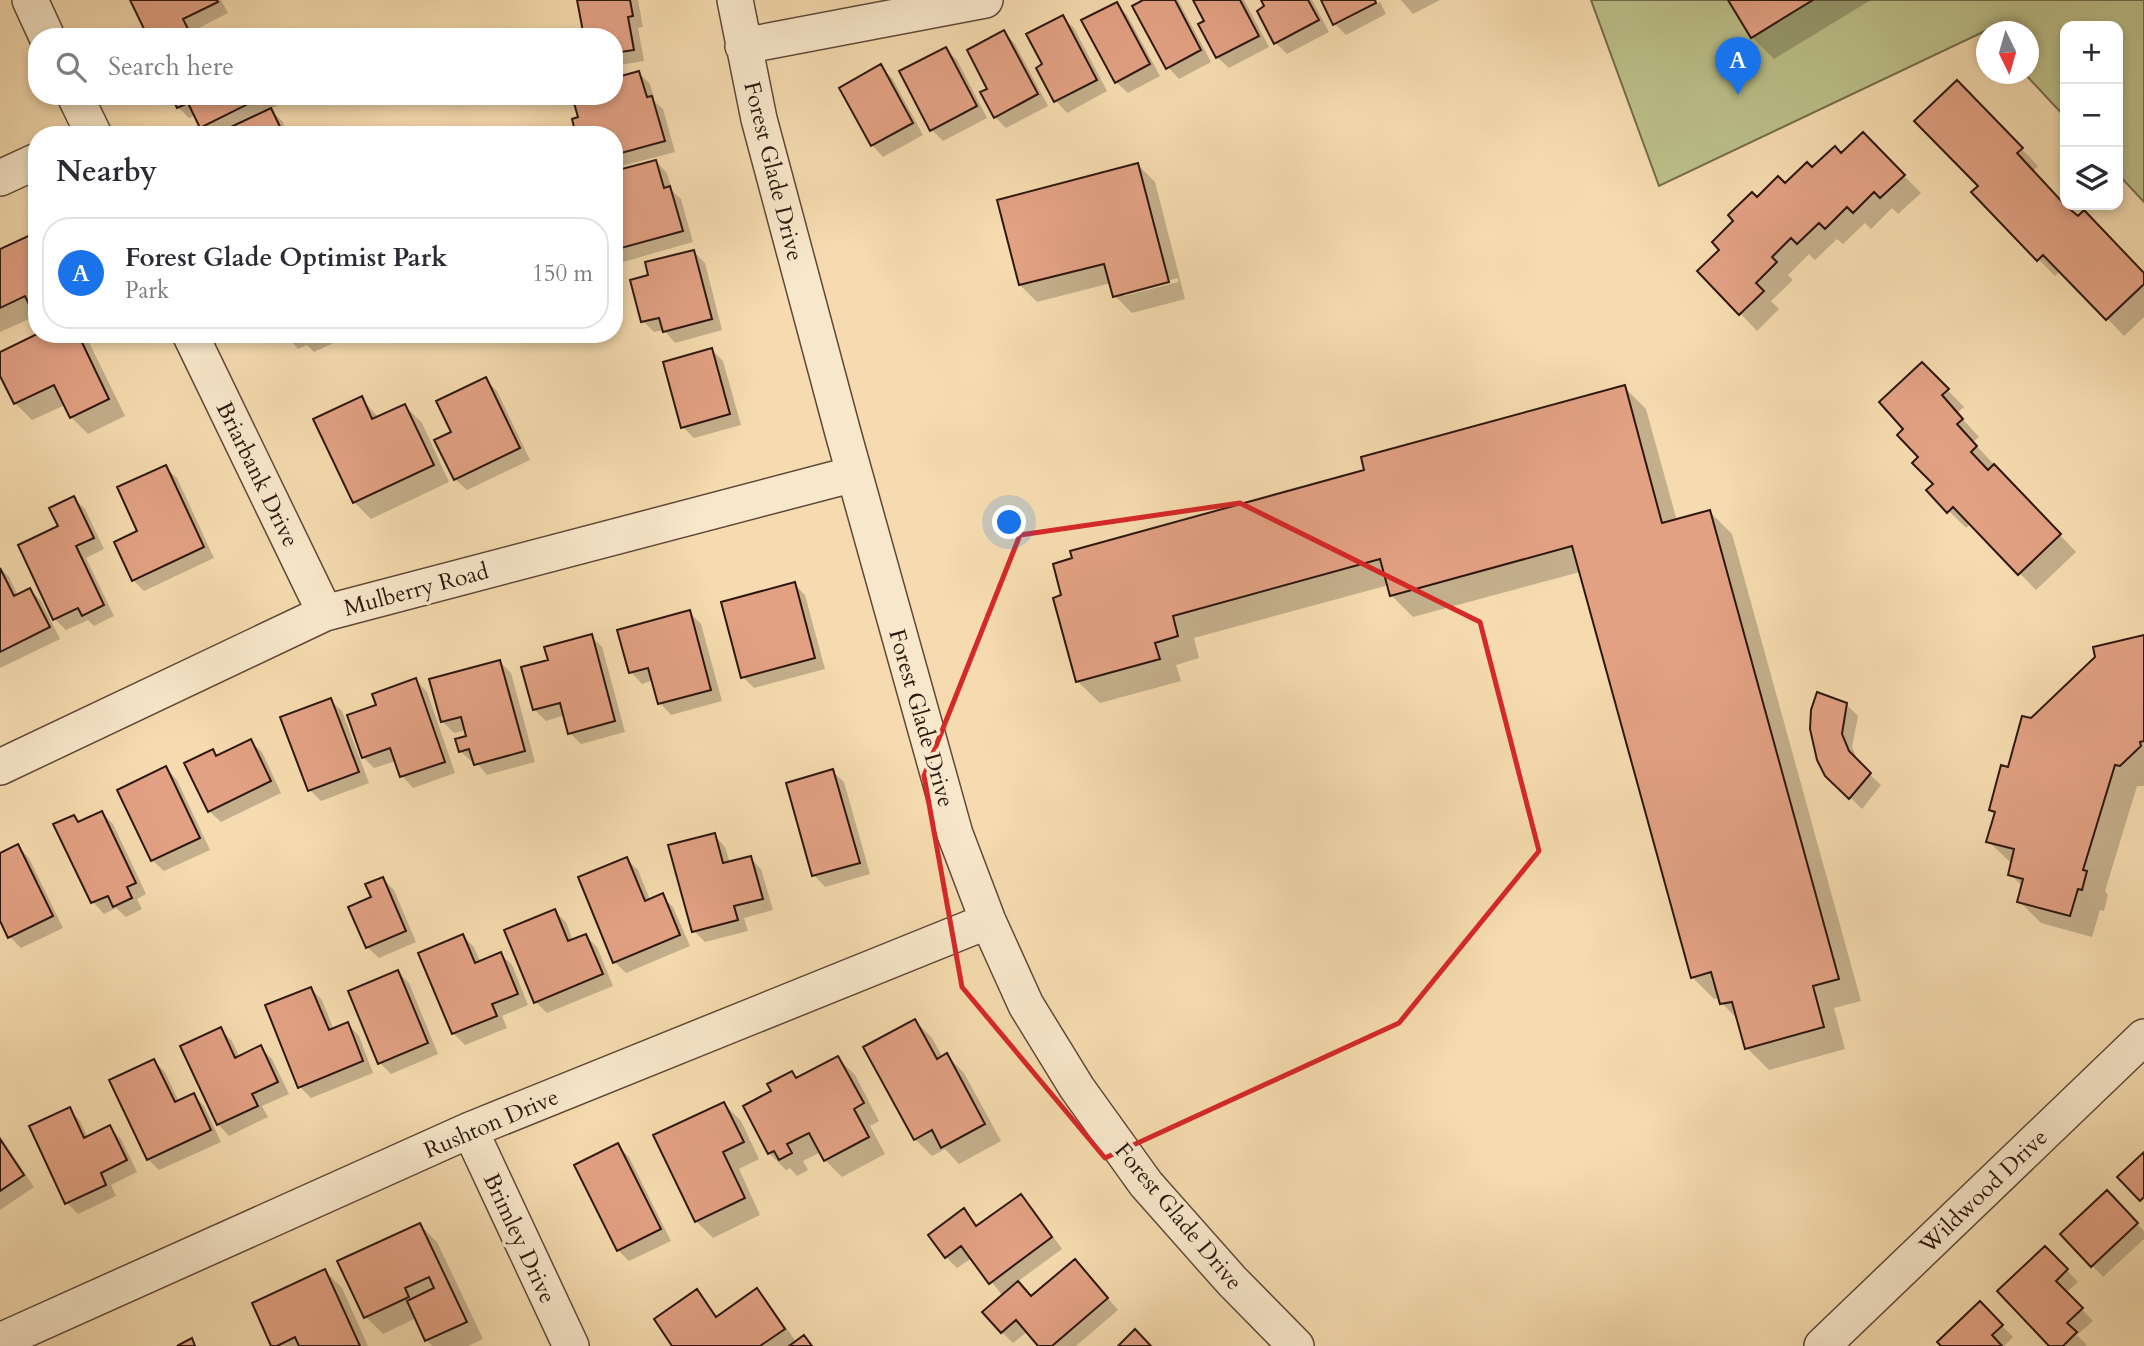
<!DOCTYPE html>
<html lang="en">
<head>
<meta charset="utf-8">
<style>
	:root { --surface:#fff; --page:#f2f2f3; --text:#2b2b33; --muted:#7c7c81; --line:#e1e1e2; --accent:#1a73e8 }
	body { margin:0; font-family:Cardo,serif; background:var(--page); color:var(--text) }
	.controls { position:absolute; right:21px; top:21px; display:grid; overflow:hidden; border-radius:14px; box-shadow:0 4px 10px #0003 }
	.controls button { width:63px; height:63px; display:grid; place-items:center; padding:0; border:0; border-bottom:2px solid var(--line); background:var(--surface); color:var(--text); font:35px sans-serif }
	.compass { position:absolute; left:1976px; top:21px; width:63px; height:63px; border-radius:50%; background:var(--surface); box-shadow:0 4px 10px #0003; rotate:175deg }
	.you { position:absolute; left:1010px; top:523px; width:24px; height:24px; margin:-18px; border:5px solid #fff; border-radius:50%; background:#1a73e8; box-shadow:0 0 0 10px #1a73e833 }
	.badge { display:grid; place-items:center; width:46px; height:46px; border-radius:50%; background:var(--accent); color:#fff; font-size:23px; font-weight:700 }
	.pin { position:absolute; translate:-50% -58px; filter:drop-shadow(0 2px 4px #0008) }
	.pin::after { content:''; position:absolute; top:37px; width:24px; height:21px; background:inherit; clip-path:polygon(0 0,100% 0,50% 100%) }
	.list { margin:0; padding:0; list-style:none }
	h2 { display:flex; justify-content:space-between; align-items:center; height:91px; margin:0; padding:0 28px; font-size:30px }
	h2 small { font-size:23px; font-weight:400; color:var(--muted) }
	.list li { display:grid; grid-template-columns:46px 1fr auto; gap:21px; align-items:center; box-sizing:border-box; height:112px; margin:0 14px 14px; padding:0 14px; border:2px solid var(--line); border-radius:28px }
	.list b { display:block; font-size:26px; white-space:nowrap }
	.list p { margin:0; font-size:23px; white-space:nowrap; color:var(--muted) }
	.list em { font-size:23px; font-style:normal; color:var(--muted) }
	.icon { flex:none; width:38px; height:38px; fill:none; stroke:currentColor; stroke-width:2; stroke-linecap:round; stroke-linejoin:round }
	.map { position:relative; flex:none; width:2144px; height:1346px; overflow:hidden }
	.search { position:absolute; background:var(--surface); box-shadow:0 4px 10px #0003; left:28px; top:28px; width:595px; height:77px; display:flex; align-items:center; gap:18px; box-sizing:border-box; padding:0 24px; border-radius:28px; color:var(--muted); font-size:26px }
	.panel { position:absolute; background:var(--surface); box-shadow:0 4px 10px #0003; left:28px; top:126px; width:595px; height:217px; border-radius:28px }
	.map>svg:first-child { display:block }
</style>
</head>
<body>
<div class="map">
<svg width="2144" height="1346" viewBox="0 0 2144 1346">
	<rect width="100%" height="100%" fill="#f5dbaf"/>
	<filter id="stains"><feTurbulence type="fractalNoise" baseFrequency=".00286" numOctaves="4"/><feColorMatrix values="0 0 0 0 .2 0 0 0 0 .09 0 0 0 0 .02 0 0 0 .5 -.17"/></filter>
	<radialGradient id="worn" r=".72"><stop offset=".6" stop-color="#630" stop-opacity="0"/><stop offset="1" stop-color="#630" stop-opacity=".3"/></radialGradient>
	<path fill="#bcc08a" stroke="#756c4c" stroke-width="2" d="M 1591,0 L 2144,0 L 2144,202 L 2118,174 L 2118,26 L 2065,26 L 2065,117 L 2025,74 L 2028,74 L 2028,32 L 1985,31 L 1659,186 Z"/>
	<path fill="#0003" fill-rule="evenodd" d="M 132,0 L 221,0 L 228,13 L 193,31 L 196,37 L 150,37 Z
		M 578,0 L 638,0 L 643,27 L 638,28 L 644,61 L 614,66 L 614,37 Z
		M 1147,0 L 1178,0 L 1211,62 L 1179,79 L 1168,67 Z
		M 1195,0 L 1244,0 L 1269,47 L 1229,68 L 1217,57 L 1206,21 Z
		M 1263,0 L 1312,0 L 1329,32 L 1287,54 L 1276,43 Z
		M 1323,0 L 1377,0 L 1336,21 L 1336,25 L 1380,2 L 1386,14 L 1346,35 L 1335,24 Z
		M 1401,0 L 1440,0 L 1413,14 Z
		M 1730,0 L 1871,0 L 1774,59 L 1752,37 Z
		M 1116,4 L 1127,15 L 1160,76 L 1128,93 L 1116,82 Z
		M 1062,17 L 1074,28 L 1107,91 L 1067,113 L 1056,101 L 1038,68 L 1044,65 Z
		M 1004,32 L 1015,44 L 1048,106 L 1006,128 L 995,117 L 989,89 Z
		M 946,49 L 957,60 L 987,118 L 943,141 L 932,130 Z
		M 881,67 L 892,78 L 923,135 L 883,157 L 872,145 Z
		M 639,73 L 650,84 L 655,102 L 663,109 L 675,152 L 614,168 L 614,96 Z
		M 1957,82 L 2038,166 L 2033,171 L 2078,218 L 2144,275 L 2144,317 L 2124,336 L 2061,270 L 2055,276 L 2038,259 L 1980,186 Z
		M 173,96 L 272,96 L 277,106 L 270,109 L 282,121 L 289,135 L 209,135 L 201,127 L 196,115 L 189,118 L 178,107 Z
		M 1863,134 L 1921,193 L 1898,214 L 1892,208 L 1871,229 L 1865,223 L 1843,244 L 1837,239 L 1815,260 L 1809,254 L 1788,275 L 1793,280 L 1771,301 L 1779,309 L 1757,331 L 1700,271 L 1722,250 L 1757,199 L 1841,155 Z
		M 656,161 L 667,173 L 672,191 L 681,199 L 693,242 L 616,264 L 614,204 L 621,202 Z
		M 1138,165 L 1155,182 L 1185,299 L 1132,313 L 1115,296 L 1111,283 L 1037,302 L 1020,285 ZM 1178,278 L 1178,282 L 1124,296 L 1124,292 Z
		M 0,251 L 36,316 L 0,332 Z
		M 694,252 L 705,263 L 722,330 L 675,343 L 664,330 L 654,332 L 643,321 L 651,276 Z
		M 40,334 L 85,334 L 125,416 L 88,434 L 71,417 L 65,405 L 32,420 L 15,403 L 0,372 L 0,354 Z
		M 285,334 L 351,334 L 351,335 L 314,352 L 307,345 L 298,349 Z
		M 712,350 L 723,361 L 741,425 L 694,438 L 683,427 Z
		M 1922,364 L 1964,407 L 1957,413 L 1979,437 L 1973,442 L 2076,552 L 2036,590 L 1971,523 L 1966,528 L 1929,491 L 1935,484 L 1906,429 Z
		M 485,379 L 497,391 L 530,460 L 467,490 L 455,479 L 454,432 Z
		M 1624,387 L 1646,409 L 1677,521 L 1710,512 L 1732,534 L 1861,1001 L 1834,1008 L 1845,1049 L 1769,1070 L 1747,1048 L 1739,1021 L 1722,1003 L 1720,998 L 1714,999 L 1692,977 L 1580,572 L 1413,617 L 1391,595 L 1389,585 L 1194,638 L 1199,658 L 1176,665 L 1181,681 L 1100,703 L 1077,681 L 1366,471 Z
		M 361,398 L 379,418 L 405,406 L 422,423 L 449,482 L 371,519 L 354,502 Z
		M 165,467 L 177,478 L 214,558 L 144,591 L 133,580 L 140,532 Z
		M 73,498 L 85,509 L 104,549 L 86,558 L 114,616 L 94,626 L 88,620 L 66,630 L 55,619 L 60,527 Z
		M 0,568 L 9,577 L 18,596 L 30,590 L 41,601 L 60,639 L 0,668 Z
		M 794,584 L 805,595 L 825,669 L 754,688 L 743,677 Z
		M 689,612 L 701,624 L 722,701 L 671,715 L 660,703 L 653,680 L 642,684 L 631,672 Z
		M 591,636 L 602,647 L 625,732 L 581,744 L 570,733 L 565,715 L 546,721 L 534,709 L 550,661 Z
		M 2144,637 L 2144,786 L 2137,786 L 2105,891 L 2108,895 L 2104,911 L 2100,910 L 2092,937 L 2041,923 L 2019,901 L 2023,887 L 2010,874 L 2012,864 L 1988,841 L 1996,815 L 1991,810 L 2032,720 Z
		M 500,662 L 511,673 L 535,762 L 487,775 L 475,761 L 472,762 L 460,751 L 468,738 L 466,730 L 454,733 L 443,722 Z
		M 416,680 L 427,692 L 455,773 L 413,788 L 402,776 L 396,761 L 374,768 L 363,757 L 378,706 Z
		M 330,700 L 342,711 L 369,783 L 321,801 L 310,790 Z
		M 1846,704 L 1858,716 L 1852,747 L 1859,764 L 1881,785 L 1862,809 L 1827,775 Z
		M 250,741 L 262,752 L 281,793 L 221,822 L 209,811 L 212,751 L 218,757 Z
		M 166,768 L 177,780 L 210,850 L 164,871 L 152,860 Z
		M 832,771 L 844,782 L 870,874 L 825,887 L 814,875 Z
		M 102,813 L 113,824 L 146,894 L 137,899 L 142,909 L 126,917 L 116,908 L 104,914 L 93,902 L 73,817 L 79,823 Z
		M 714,835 L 725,847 L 730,863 L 750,858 L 761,869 L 773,910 L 744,918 L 748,931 L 705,942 L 694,931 Z
		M 18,846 L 29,858 L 63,928 L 21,948 L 10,937 L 0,916 L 0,855 Z
		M 626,859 L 638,870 L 650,900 L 662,896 L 673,907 L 690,946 L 626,973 L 615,962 Z
		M 383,879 L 394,890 L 416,942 L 379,958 L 367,947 L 373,898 Z
		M 554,911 L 566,922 L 573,941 L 586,936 L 597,947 L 613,986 L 547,1013 L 536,1002 Z
		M 463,936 L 474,947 L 481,963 L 501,954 L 512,965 L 528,1005 L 502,1016 L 507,1028 L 465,1045 L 453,1033 Z
		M 398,972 L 409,983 L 438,1054 L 391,1074 L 380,1063 Z
		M 311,989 L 322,1000 L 334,1030 L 348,1024 L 359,1036 L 373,1073 L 311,1098 L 300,1087 Z
		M 915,1021 L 932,1038 L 943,1058 L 947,1056 L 964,1073 L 1001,1141 L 959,1164 L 945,1149 L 932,1156 L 915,1139 L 866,1048 Z
		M 220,1029 L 232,1041 L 240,1058 L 261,1048 L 272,1059 L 289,1094 L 262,1106 L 268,1117 L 229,1136 L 218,1124 Z
		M 838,1058 L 855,1075 L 879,1121 L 870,1126 L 885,1154 L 842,1177 L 825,1160 L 821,1152 L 803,1161 L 808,1170 L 797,1176 L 790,1168 L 786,1170 L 769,1153 L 745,1107 L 773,1092 L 792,1073 L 798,1079 Z
		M 154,1061 L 165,1072 L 179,1102 L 193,1095 L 204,1106 L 221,1142 L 159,1170 L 148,1159 Z
		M 724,1104 L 741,1121 L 759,1159 L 739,1169 L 760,1215 L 713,1238 L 696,1221 Z
		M 69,1109 L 80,1121 L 88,1138 L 110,1128 L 121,1139 L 137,1172 L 111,1185 L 116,1196 L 78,1214 L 67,1203 Z
		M 0,1136 L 34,1187 L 0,1210 Z
		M 618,1146 L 629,1157 L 671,1241 L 629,1261 L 618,1250 Z
		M 2107,1192 L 2144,1231 L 2144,1239 L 2103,1277 L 2063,1234 Z
		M 1020,1196 L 1032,1207 L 1062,1249 L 1017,1282 L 1031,1298 L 1086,1272 L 1118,1310 L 1076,1346 L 1041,1346 L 1028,1331 L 1013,1343 L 1002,1332 L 1003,1296 L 972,1258 L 957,1268 L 946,1257 L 963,1211 L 978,1227 Z
		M 420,1225 L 437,1242 L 483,1339 L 468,1346 L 432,1346 L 427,1340 L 416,1318 L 383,1334 L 366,1317 Z
		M 2045,1248 L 2078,1282 L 2066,1293 L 2093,1321 L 2077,1335 L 2087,1345 L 2085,1346 L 2051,1346 Z
		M 325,1271 L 342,1288 L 368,1346 L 273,1346 Z
		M 757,1291 L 768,1302 L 797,1343 L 803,1337 L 812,1346 L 674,1346 L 697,1292 L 718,1318 Z
		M 1980,1303 L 2013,1337 L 2004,1346 L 1944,1346 Z"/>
	<path fill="#e2a183" stroke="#2e170f" stroke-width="2" d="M 130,0 L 217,0 L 218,2 L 183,19 L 192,37 L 148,37 Z
		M 577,0 L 630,0 L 633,16 L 628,17 L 634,50 L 614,53 L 614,37 L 584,37 Z
		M 1143,0 L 1175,0 L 1201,50 L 1166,69 L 1132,6 Z
		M 1193,0 L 1240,0 L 1259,36 L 1216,58 L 1198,24 L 1204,21 Z
		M 1261,0 L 1308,0 L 1319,20 L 1274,44 L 1257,11 L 1264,6 Z
		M 1321,0 L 1375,0 L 1376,3 L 1333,25 Z
		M 1728,0 L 1813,0 L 1751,38 Z
		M 1117,2 L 1150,64 L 1115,83 L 1081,20 Z
		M 1063,15 L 1097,80 L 1054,102 L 1036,68 L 1042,64 L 1026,34 Z
		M 235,30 L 238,37 L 221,37 Z
		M 1004,30 L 1038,94 L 994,118 L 980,92 L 987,89 L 967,50 Z
		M 946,47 L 977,106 L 930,131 L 899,71 Z
		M 881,64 L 913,123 L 871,146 L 839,88 Z
		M 639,71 L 647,97 L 652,96 L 665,141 L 614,155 L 614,135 L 576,135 L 572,119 L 578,117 L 572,96 L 614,96 L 614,78 Z
		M 1957,80 L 2023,148 L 2017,153 L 2065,205 L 2078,216 L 2084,210 L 2144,273 L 2144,284 L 2106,320 L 2043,255 L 2037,261 L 1971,192 L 1978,186 L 1914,121 Z
		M 171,96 L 264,96 L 200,128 L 188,103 L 177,108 Z
		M 271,108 L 284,135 L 214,135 Z
		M 1863,132 L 1905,175 L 1880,198 L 1874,192 L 1853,213 L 1847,207 L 1825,229 L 1819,223 L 1797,244 L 1791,238 L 1772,257 L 1777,262 L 1756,283 L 1764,291 L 1739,315 L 1697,271 L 1719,250 L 1712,242 L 1733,221 L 1728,215 L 1752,192 L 1757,197 L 1778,176 L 1785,183 L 1807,162 L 1812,167 L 1835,146 L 1841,153 Z
		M 656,160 L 664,188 L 670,186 L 683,231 L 614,250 L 614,202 L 619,201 L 614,184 L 614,171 Z
		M 1138,163 L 1169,282 L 1113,297 L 1104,264 L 1019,285 L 997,200 Z
		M 37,232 L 37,321 L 25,296 L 0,308 L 0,249 Z
		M 694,250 L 712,319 L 663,332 L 659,318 L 641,322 L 630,280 L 648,275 L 645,262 Z
		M 37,334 L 78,334 L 109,399 L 70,418 L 54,385 L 14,404 L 0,376 L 0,352 Z
		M 298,334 L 318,334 L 301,342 Z
		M 712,348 L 730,414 L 681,428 L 663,362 Z
		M 1922,362 L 1949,389 L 1942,395 L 1963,419 L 1957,424 L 1977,446 L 1971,452 L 1988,470 L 1994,464 L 2061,534 L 2018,575 L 1953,507 L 1947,513 L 1926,490 L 1933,484 L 1912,463 L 1918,457 L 1897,435 L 1903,429 L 1879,402 Z
		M 486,377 L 520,448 L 454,480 L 434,440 L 451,432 L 436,401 Z
		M 1625,385 L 1662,523 L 1710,510 L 1839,979 L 1813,986 L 1824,1027 L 1745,1049 L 1732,1002 L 1720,1004 L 1711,972 L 1691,978 L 1572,546 L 1390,596 L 1380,559 L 1173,616 L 1178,636 L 1155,643 L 1160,659 L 1076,682 L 1053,598 L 1061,595 L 1053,564 L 1072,558 L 1070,551 L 1364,470 L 1361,457 Z
		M 362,396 L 372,419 L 405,404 L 434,465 L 353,503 L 313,419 Z
		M 166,465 L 204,547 L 132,581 L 114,542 L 137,531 L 117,487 Z
		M 74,496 L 94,538 L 76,546 L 104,605 L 82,616 L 78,608 L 53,620 L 18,545 L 58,526 L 49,508 Z
		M 0,568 L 14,596 L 30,588 L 50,627 L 0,652 Z
		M 795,582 L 815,658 L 741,678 L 721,602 Z
		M 690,610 L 711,690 L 658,704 L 648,668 L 629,673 L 617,630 Z
		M 592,634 L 615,721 L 568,734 L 560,703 L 533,710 L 521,667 L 548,660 L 544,647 Z
		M 2144,635 L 2144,741 L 2140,742 L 2141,746 L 2120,766 L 2115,765 L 2083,870 L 2087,871 L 2082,890 L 2078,889 L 2070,916 L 2017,902 L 2023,879 L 2008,875 L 2014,849 L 1986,842 L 1995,812 L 1989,810 L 2001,765 L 2008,767 L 2022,716 L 2031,718 L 2095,657 L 2093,647 Z
		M 500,660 L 525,751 L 474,765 L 469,749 L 459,752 L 455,739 L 466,736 L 461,717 L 441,722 L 429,679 Z
		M 416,678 L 445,762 L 400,777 L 390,748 L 362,758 L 347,715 L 376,705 L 372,694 Z
		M 1817,692 L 1847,703 L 1842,734 L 1849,751 L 1871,773 L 1849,799 L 1825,776 L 1817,760 L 1810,729 L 1811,710 Z
		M 331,698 L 359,772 L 308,791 L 280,717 Z
		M 251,739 L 271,781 L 208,812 L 184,763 L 213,749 L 216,756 Z
		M 166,766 L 200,838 L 151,861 L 117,790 Z
		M 833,769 L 860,863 L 812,876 L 786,783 Z
		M 102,811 L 136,883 L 127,887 L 132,898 L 113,907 L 108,896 L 91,903 L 53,824 L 74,815 L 78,822 Z
		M 715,833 L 723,863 L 751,856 L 763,899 L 734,906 L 738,920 L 692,932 L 668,845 Z
		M 18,844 L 53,916 L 8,938 L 0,921 L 0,853 Z
		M 627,857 L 645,901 L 663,893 L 680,935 L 613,963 L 578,877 Z
		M 383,877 L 406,931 L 366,948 L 348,907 L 371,897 L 365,884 Z
		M 555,909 L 568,941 L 586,934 L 603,974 L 534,1003 L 504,930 Z
		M 463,934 L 475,963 L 501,952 L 518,994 L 492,1004 L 497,1016 L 452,1034 L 418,953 Z
		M 398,970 L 428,1043 L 378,1064 L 348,991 Z
		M 311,987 L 329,1030 L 348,1022 L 363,1061 L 298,1088 L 265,1005 Z
		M 915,1019 L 937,1059 L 947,1053 L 985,1124 L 941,1148 L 932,1130 L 914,1140 L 863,1047 Z
		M 221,1027 L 235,1058 L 261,1045 L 278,1082 L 252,1094 L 258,1106 L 217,1125 L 180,1046 Z
		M 838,1056 L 864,1103 L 854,1109 L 869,1137 L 824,1161 L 809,1133 L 787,1144 L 792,1153 L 779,1160 L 774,1151 L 768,1154 L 743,1106 L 771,1091 L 767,1084 L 792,1071 L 796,1078 Z
		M 154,1059 L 175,1102 L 194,1093 L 211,1130 L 147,1160 L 109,1080 Z
		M 724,1102 L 744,1142 L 723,1152 L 745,1198 L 695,1222 L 653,1135 Z
		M 70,1107 L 84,1138 L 110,1125 L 127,1160 L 101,1173 L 106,1185 L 65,1204 L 29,1126 Z
		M 0,1139 L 24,1175 L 0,1191 Z
		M 618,1143 L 661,1229 L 617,1251 L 574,1165 Z
		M 2144,1152 L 2144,1197 L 2140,1201 L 2117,1177 Z
		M 2107,1190 L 2138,1223 L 2091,1267 L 2060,1234 Z
		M 1021,1194 L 1052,1237 L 989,1284 L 961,1246 L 945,1258 L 928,1235 L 964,1208 L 976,1226 Z
		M 420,1223 L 467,1322 L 425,1341 L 407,1301 L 434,1288 L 429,1277 L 405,1288 L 409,1297 L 364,1318 L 337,1261 Z
		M 2045,1246 L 2068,1269 L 2056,1281 L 2083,1308 L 2067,1323 L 2077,1332 L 2063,1346 L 2049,1346 L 1997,1291 Z
		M 1075,1259 L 1108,1298 L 1052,1346 L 1038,1346 L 1016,1320 L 1001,1333 L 982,1312 L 1018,1281 L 1031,1296 Z
		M 325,1269 L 360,1346 L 299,1346 L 295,1337 L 277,1346 L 271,1346 L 252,1303 Z
		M 757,1288 L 785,1329 L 760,1346 L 672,1346 L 654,1319 L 697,1289 L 716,1317 Z
		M 1980,1301 L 2003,1325 L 1992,1335 L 2002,1346 L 1941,1346 L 1937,1342 Z
		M 1135,1329 L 1151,1346 L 1118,1346 Z
		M 804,1335 L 812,1346 L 789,1346 Z
		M 192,1338 L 195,1346 L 177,1346 Z"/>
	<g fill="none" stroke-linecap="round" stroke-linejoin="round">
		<g stroke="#604837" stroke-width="38">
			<path id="minor" d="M 30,0 L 47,37
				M 735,0 L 759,119 L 843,433 L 955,834 L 988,921 L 1026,1005 L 1077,1088 L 1146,1184 L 1232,1281 L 1296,1346
				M 743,46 L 985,0
				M 75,96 L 94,135
				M 0,178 L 37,161
				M 190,334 L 325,613
				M 0,767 L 325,613 L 854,474
				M 470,1130 L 571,1346
				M 0,1341 L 470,1130 L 988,921
				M 1822,1346 L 2144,1037"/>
		</g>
		<use href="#minor" stroke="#f8e8cb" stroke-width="35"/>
	</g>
	<path fill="none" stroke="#d62828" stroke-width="5" stroke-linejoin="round" d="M 1240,503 L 1480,622 L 1539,851 L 1399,1023 L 1105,1158 L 962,987 L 924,776 L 1020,535 Z"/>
	<g text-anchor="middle" stroke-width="7" stroke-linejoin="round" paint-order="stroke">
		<g font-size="23" fill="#2e170f" stroke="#f8e8cb">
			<text transform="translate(774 171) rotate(76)" y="8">Forest Glade Drive</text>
			<text transform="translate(258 474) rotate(64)" y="8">Briarbank Drive</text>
			<text transform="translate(416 589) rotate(-15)" y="8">Mulberry Road</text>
			<text transform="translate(922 718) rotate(74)" y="8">Forest Glade Drive</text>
			<text transform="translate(491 1123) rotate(-23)" y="8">Rushton Drive</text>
			<text transform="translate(1983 1191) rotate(-44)" y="8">Wildwood Drive</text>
			<text transform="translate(1179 1216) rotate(50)" y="8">Forest Glade Drive</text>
			<text transform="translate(520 1238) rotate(65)" y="8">Brimley Drive</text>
		</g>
	</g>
	<rect width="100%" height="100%" filter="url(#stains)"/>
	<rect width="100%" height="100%" fill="url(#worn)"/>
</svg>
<div class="controls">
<button>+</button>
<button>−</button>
<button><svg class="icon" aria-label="layers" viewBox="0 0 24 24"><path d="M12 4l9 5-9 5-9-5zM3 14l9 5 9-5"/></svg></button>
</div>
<svg class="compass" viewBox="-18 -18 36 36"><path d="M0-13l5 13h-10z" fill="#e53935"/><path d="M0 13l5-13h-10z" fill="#7c7c81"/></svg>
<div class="you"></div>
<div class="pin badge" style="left:1738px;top:95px">A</div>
<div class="search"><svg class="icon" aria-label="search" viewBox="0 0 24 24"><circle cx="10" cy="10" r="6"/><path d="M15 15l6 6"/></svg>Search here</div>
<section class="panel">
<h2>Nearby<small></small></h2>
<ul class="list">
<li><span class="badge">A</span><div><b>Forest Glade Optimist Park</b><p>Park</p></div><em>150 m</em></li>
</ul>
</section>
</div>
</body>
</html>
